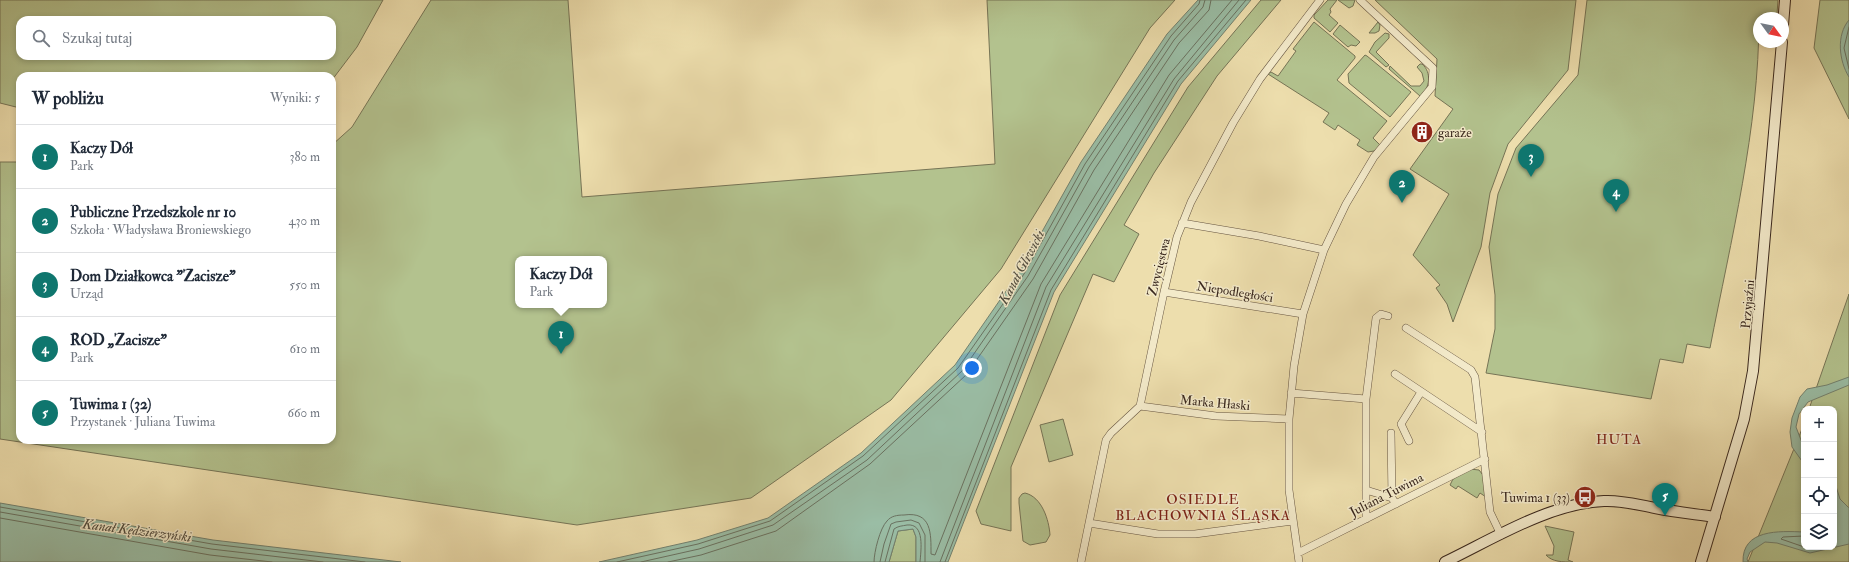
<!DOCTYPE html>
<html lang="pl">
<head>
<meta charset="utf-8">
<style>
	:root { --surface:#fff; --page:#f2f2f3; --text:#1f2937; --muted:#747a83; --line:#e0e1e3; --accent:#0f766e }
	body { margin:0; font-family:"IM FELL Double Pica",serif; background:var(--page); color:var(--text) }
	.controls { position:absolute; right:12px; bottom:12px; display:grid; overflow:hidden; border-radius:8px; box-shadow:0 2px 6px #0003 }
	.controls button { width:36px; height:36px; display:grid; place-items:center; padding:0; border:0; border-bottom:1px solid var(--line); background:var(--surface); color:var(--text); font:20px sans-serif }
	.compass { position:absolute; left:1753px; top:12px; width:36px; height:36px; border-radius:50%; background:var(--surface); box-shadow:0 2px 6px #0003; rotate:123deg }
	.you { position:absolute; left:972px; top:368px; width:14px; height:14px; margin:-10px; border:3px solid #fff; border-radius:50%; background:#1a73e8; box-shadow:0 0 0 6px #1a73e833 }
	.badge { display:grid; place-items:center; width:26px; height:26px; border-radius:50%; background:var(--accent); color:#fff; font-size:13px; font-weight:700 }
	.pin { position:absolute; translate:-50% -33px; filter:drop-shadow(0 1px 2px #0008) }
	.pin::after { content:''; position:absolute; top:21px; width:14px; height:12px; background:inherit; clip-path:polygon(0 0,100% 0,50% 100%) }
	.popup { position:absolute; left:515px; top:256px; width:92px; height:52px; box-sizing:border-box; display:grid; place-content:center; border-radius:8px; background:var(--surface); filter:drop-shadow(0 1px 3px #0005); font-size:13px; white-space:nowrap; color:var(--muted) }
	.popup b { font-size:15px; color:var(--text) }
	.popup::after { content:''; position:absolute; left:50%; top:100%; margin-left:-8px; border:8px solid transparent; border-top-color:var(--surface) }
	.list { margin:0; padding:0; list-style:none }
	h2 { display:flex; justify-content:space-between; align-items:center; height:52px; margin:0; padding:0 16px; font-size:17px }
	h2 small { font-size:13px; font-weight:400; color:var(--muted) }
	.list li { display:grid; grid-template-columns:26px 1fr auto; gap:12px; align-items:center; box-sizing:border-box; height:64px; padding:0 16px; border-top:1px solid var(--line) }
	.list b { display:block; font-size:15px; white-space:nowrap }
	.list p { margin:0; font-size:13px; white-space:nowrap; color:var(--muted) }
	.list em { font-size:13px; font-style:normal; color:var(--muted) }
	.icon { flex:none; width:22px; height:22px; fill:none; stroke:currentColor; stroke-width:2; stroke-linecap:round; stroke-linejoin:round }
	.map { position:relative; flex:none; width:1849px; height:562px; overflow:hidden }
	.search { position:absolute; background:var(--surface); box-shadow:0 2px 6px #0003; left:16px; top:16px; width:320px; height:44px; display:flex; align-items:center; gap:10px; box-sizing:border-box; padding:0 14px; border-radius:12px; color:var(--muted); font-size:15px }
	.panel { position:absolute; background:var(--surface); box-shadow:0 2px 6px #0003; left:16px; top:72px; width:320px; height:372px; border-radius:12px }
	.map>svg:first-child { display:block }
</style>
</head>
<body>
<div class="map">
<svg width="1849" height="562" viewBox="0 0 1849 562">
	<rect width="100%" height="100%" fill="#eddead"/>
	<filter id="stains"><feTurbulence type="fractalNoise" baseFrequency=".005" numOctaves="4"/><feColorMatrix values="0 0 0 0 .2 0 0 0 0 .09 0 0 0 0 .02 0 0 0 .5 -.17"/></filter>
	<radialGradient id="worn" r=".72"><stop offset=".6" stop-color="#630" stop-opacity="0"/><stop offset="1" stop-color="#630" stop-opacity=".3"/></radialGradient>
	<path fill="#b3c28e" stroke="#767456" fill-rule="evenodd" d="M 0,0 L 383,0 L 357,47 L 332,80 L 332,76 L 20,76 L 20,108 L 0,103 ZM 20,20 L 332,20 L 332,56 L 20,56 Z
		M 431,0 L 568,0 L 582,197 L 995,164 L 987,0 L 1175,0 L 1150,28 L 1001,269 L 891,400 L 751,498 L 577,525 L 0,439 L 0,162 L 20,162 L 20,440 L 332,440 L 332,145 L 352,127 ZM 518,259 L 604,259 L 604,305 L 518,305 Z
		M 1261,0 L 1281,0 L 1217,76 L 1154,173 L 1124,225 L 1139,234 L 1114,282 L 1093,274 L 1011,467 L 1011,531 L 981,524 L 976,511 L 1060,295 L 1188,87 Z
		M 1328,0 L 1337,0 L 1330,9 L 1331,12 L 1329,15 L 1338,23 L 1330,32 L 1314,18 L 1314,15 Z
		M 1338,0 L 1355,0 L 1353,6 L 1349,8 Z
		M 1375,0 L 1576,0 L 1568,70 L 1508,144 L 1490,193 L 1481,247 L 1453,322 L 1447,304 L 1436,288 L 1440,285 L 1413,255 L 1449,194 L 1410,169 L 1453,109 L 1435,96 L 1437,59 Z
		M 1587,0 L 1778,0 L 1777,14 L 1761,15 L 1761,18 L 1759,18 C 1759,129 1731,239 1710,348 L 1687,344 L 1683,363 L 1660,359 L 1651,399 L 1486,373 L 1495,329 L 1495,295 L 1489,247 L 1498,194 L 1516,148 L 1578,75 Z
		M 1820,0 L 1849,0 L 1849,119 L 1814,48 Z
		M 1314,22 L 1355,56 L 1355,58 L 1337,80 L 1387,121 L 1373,138 L 1380,145 L 1374,151 L 1368,152 L 1357,145 L 1360,140 L 1338,125 L 1335,130 L 1323,122 L 1329,113 L 1268,74 L 1271,72 L 1278,76 L 1296,51 L 1293,49 Z
		M 1378,22 L 1380,25 L 1379,31 L 1375,33 L 1369,33 Z
		M 1340,25 L 1360,42 L 1356,46 L 1351,45 L 1348,47 L 1333,34 Z
		M 1385,33 L 1389,34 L 1389,38 L 1376,52 L 1389,65 L 1386,67 L 1369,52 L 1375,42 Z
		M 1365,55 L 1367,56 L 1411,92 L 1390,117 L 1349,83 L 1348,74 Z
		M 1420,64 L 1422,64 C 1432,72 1430,89 1420,96 L 1389,69 L 1390,66 L 1411,86 L 1420,86 L 1424,81 L 1422,73 L 1417,67 Z
		M 1849,294 L 1849,562 L 1748,562 L 1804,424 L 1804,547 L 1834,547 L 1834,409 L 1809,409 Z
		M 1063,419 L 1073,455 L 1049,462 L 1040,425 Z
		M 1470,469 L 1479,470 L 1483,475 L 1486,497 L 1480,493 L 1477,498 L 1458,486 L 1456,489 L 1450,485 L 1453,479 Z
		M 1025,493 C 1042,497 1049,520 1050,535 L 1046,542 L 1030,545 L 1023,541 L 1019,503 L 1019,498 L 1022,494 Z
		M 1545,526 L 1574,532 L 1568,560 L 1573,562 C 1563,562 1552,562 1546,555 L 1553,555 L 1554,546 Z
		M 913,529 L 916,537 L 916,562 L 889,562 L 898,531 Z"/>
	<path fill="#9abda5" stroke="#73816f" d="M 1198,0 L 1251,0 L 1181,84 L 1054,292 L 948,562 L 916,562 L 916,537 L 913,529 L 898,531 L 889,562 L 599,562 L 697,540 L 768,518 L 861,453 L 955,365 L 1020,271 L 1081,162 L 1167,34 Z
		M 1849,20 L 1849,77 C 1839,61 1836,35 1849,20 Z
		M 1849,377 L 1849,385 L 1808,402 L 1799,414 L 1796,427 L 1804,448 L 1804,464 L 1792,447 L 1790,432 L 1792,418 L 1800,397 L 1807,389 L 1827,385 Z
		M 1834,480 L 1840,499 L 1849,508 L 1849,544 L 1810,553 L 1777,543 L 1765,542 L 1750,552 L 1747,559 L 1748,562 L 1743,562 C 1742,529 1779,531 1804,532 L 1804,547 L 1834,547 Z
		M 0,503 L 213,540 L 401,562 L 0,562 Z"/>
	<g fill="none" stroke-linecap="round" stroke-linejoin="round">
		<path stroke="#6a7261" stroke-width="1" d="M 1849,27 L 1844,48 L 1849,69
			M 0,507 L 212,544 L 365,562
			M 0,512 L 211,549 L 323,562
			M 0,518 L 210,555 L 272,562
			M 1804,536 L 1783,537 L 1781,539 L 1810,549 L 1824,547
			M 617,562 L 698,544 L 770,521 L 863,456 L 958,368 L 1024,274 L 1085,164 L 1171,36 L 1199,4 L 1200,0
			M 641,562 L 699,549 L 773,525 L 867,460 L 962,371 L 1028,276 L 1089,167 L 1174,40 L 1203,7 L 1205,0
			M 668,562 L 701,555 L 776,531 L 870,464 L 966,375 L 1033,279 L 1094,170 L 1179,43 L 1209,10 L 1211,0
			M 874,562 C 874,552 880,528 887,521 C 891,516 897,515 904,515 C 932,511 931,534 931,554 L 935,555 L 1041,284 L 1169,75 L 1232,0
			M 880,562 L 884,544 L 891,524 L 896,522 L 911,520 L 919,523 L 925,535 L 925,562
			M 885,562 L 894,529 C 898,526 902,526 907,525 C 925,523 921,550 920,562
			M 940,562 L 1046,287 L 1174,79 L 1239,0
			M 945,562 L 1051,290 L 1178,81 L 1246,0"/>
		<g stroke="#665541" stroke-width="8">
			<path id="street" d="M 1182,223 L 1259,236 L 1324,250
				M 1164,292 L 1303,314
				M 1406,328 L 1471,370 L 1475,377 L 1490,512 L 1501,535
				M 1395,374 L 1482,432
				M 1291,393 L 1366,399
				M 1140,406 L 1216,416 L 1289,419
				M 1391,433 L 1392,498 L 1396,504
				M 1409,441 L 1401,424 L 1421,392
				M 1366,490 L 1392,498
				M 1366,519 L 1366,399 L 1376,318 L 1381,314 L 1388,316
				M 1089,523 L 1158,534 L 1195,534 L 1293,521
				M 1298,553 L 1485,459
				M 1081,562 L 1106,440 L 1111,433 L 1140,406 L 1164,292 L 1177,237 L 1191,202 L 1233,123 L 1260,79 L 1320,0
				M 1299,562 L 1289,490 L 1289,419 L 1294,366 L 1303,314 L 1324,250 L 1346,204 L 1374,157 L 1432,87 L 1433,68 L 1360,0"/>
		</g>
		<g stroke="#39271d" stroke-width="12">
			<path id="secondary" d="M 1783,25 L 1785,0
				M 1445,562 C 1493,539 1550,503 1604,501 C 1622,500 1638,505 1655,508 C 1675,512 1695,514 1715,517
				M 1701,562 L 1744,419 L 1753,371 L 1782,42"/>
		</g>
		<use href="#street" stroke="#f3eaca" stroke-width="7"/>
		<use href="#secondary" stroke="#f3eaca" stroke-width="10"/>
	</g>
	<defs>
		<g id="building-disc" transform="scale(1.15)"><circle r="9.5" fill="#8f2418" stroke="#f3eaca"/><path d="M-4-6H4V6H1V3H-1V6H-4ZM-2.5-4.3h1.7v1.8h-1.7ZM.8-4.3h1.7v1.8H.8ZM-2.5-1h1.7V.8h-1.7ZM.8-1h1.7V.8H.8Z" fill="#fff"/></g>
		<g id="bus-disc" transform="scale(1.15)"><circle r="9.5" fill="#8f2418" stroke="#f3eaca"/><path d="M-5-6H5V4H4V6H2V4H-2V6H-4V4H-5ZM-3.5-4V0h7V-4ZM-3.5 1.2v1.5H-2V1.2ZM2 1.2v1.5H3.5V1.2Z" fill="#fff"/></g>
	</defs>
	<g fill-rule="evenodd">
		<use href="#building-disc" x="1422" y="132"/>
		<use href="#bus-disc" x="1585" y="497"/>
	</g>
	<g text-anchor="middle" stroke-width="3" stroke-linejoin="round" paint-order="stroke">
		<g font-size="13" fill="#39271d" stroke="#f3eaca" text-anchor="start">
			<text x="1438" y="137">garaże</text>
			<text x="1570" y="502" text-anchor="end">Tuwima 1 (33)</text>
		</g>
		<g font-size="13" fill="#39271d" stroke="#f3eaca">
			<text transform="translate(1158 267) rotate(-76)" y="5">Zwycięstwa</text>
			<text transform="translate(1235 291) rotate(9)" y="5">Niepodległości</text>
			<text transform="translate(1747 304) rotate(-85)" y="5">Przyjaźni</text>
			<text transform="translate(1215 402) rotate(5)" y="5">Marka Hłaski</text>
			<text transform="translate(1386 494) rotate(-27)" y="5">Juliana Tuwima</text>
		</g>
		<g font-size="14" font-style="italic" fill="#514c3f" stroke="#f3eaca">
			<text transform="translate(1021 267) rotate(-62)" y="5">Kanał Gliwicki</text>
			<text transform="translate(137 530) rotate(7)" y="5">Kanał Kędzierzyński</text>
		</g>
		<g font-size="14" letter-spacing="1" fill="#7a1f14" stroke="#f3eaca">
			<text x="1619" y="444">HUTA</text>
			<text x="1203" y="504">OSIEDLE<tspan x="1203" dy="16">BLACHOWNIA ŚLĄSKA</tspan></text>
		</g>
	</g>
	<rect width="100%" height="100%" filter="url(#stains)"/>
	<rect width="100%" height="100%" fill="url(#worn)"/>
</svg>
<div class="controls">
<button>+</button>
<button>−</button>
<button><svg class="icon" aria-label="locate" viewBox="0 0 24 24"><circle cx="12" cy="12" r="6"/><path d="M12 2v4M12 18v4M2 12h4M18 12h4"/></svg></button>
<button><svg class="icon" aria-label="layers" viewBox="0 0 24 24"><path d="M12 4l9 5-9 5-9-5zM3 14l9 5 9-5"/></svg></button>
</div>
<svg class="compass" viewBox="-18 -18 36 36"><path d="M0-13l5 13h-10z" fill="#e53935"/><path d="M0 13l5-13h-10z" fill="#747a83"/></svg>
<div class="you"></div>
<div class="pin badge" style="left:561px;top:354px">1</div>
<div class="popup"><b>Kaczy Dół</b>Park</div>
<div class="pin badge" style="left:1402px;top:203px">2</div>
<div class="pin badge" style="left:1531px;top:177px">3</div>
<div class="pin badge" style="left:1616px;top:212px">4</div>
<div class="pin badge" style="left:1665px;top:516px">5</div>
<div class="search"><svg class="icon" aria-label="search" viewBox="0 0 24 24"><circle cx="10" cy="10" r="6"/><path d="M15 15l6 6"/></svg>Szukaj tutaj</div>
<section class="panel">
<h2>W pobliżu<small>Wyniki: 5</small></h2>
<ul class="list">
<li><span class="badge">1</span><div><b>Kaczy Dół</b><p>Park</p></div><em>380 m</em></li>
<li><span class="badge">2</span><div><b>Publiczne Przedszkole nr 10</b><p>Szkoła · Władysława Broniewskiego</p></div><em>430 m</em></li>
<li><span class="badge">3</span><div><b>Dom Działkowca &quot;Zacisze&quot;</b><p>Urząd</p></div><em>550 m</em></li>
<li><span class="badge">4</span><div><b>ROD „Zacisze”</b><p>Park</p></div><em>610 m</em></li>
<li><span class="badge">5</span><div><b>Tuwima 1 (32)</b><p>Przystanek · Juliana Tuwima</p></div><em>660 m</em></li>
</ul>
</section>
</div>
</body>
</html>
